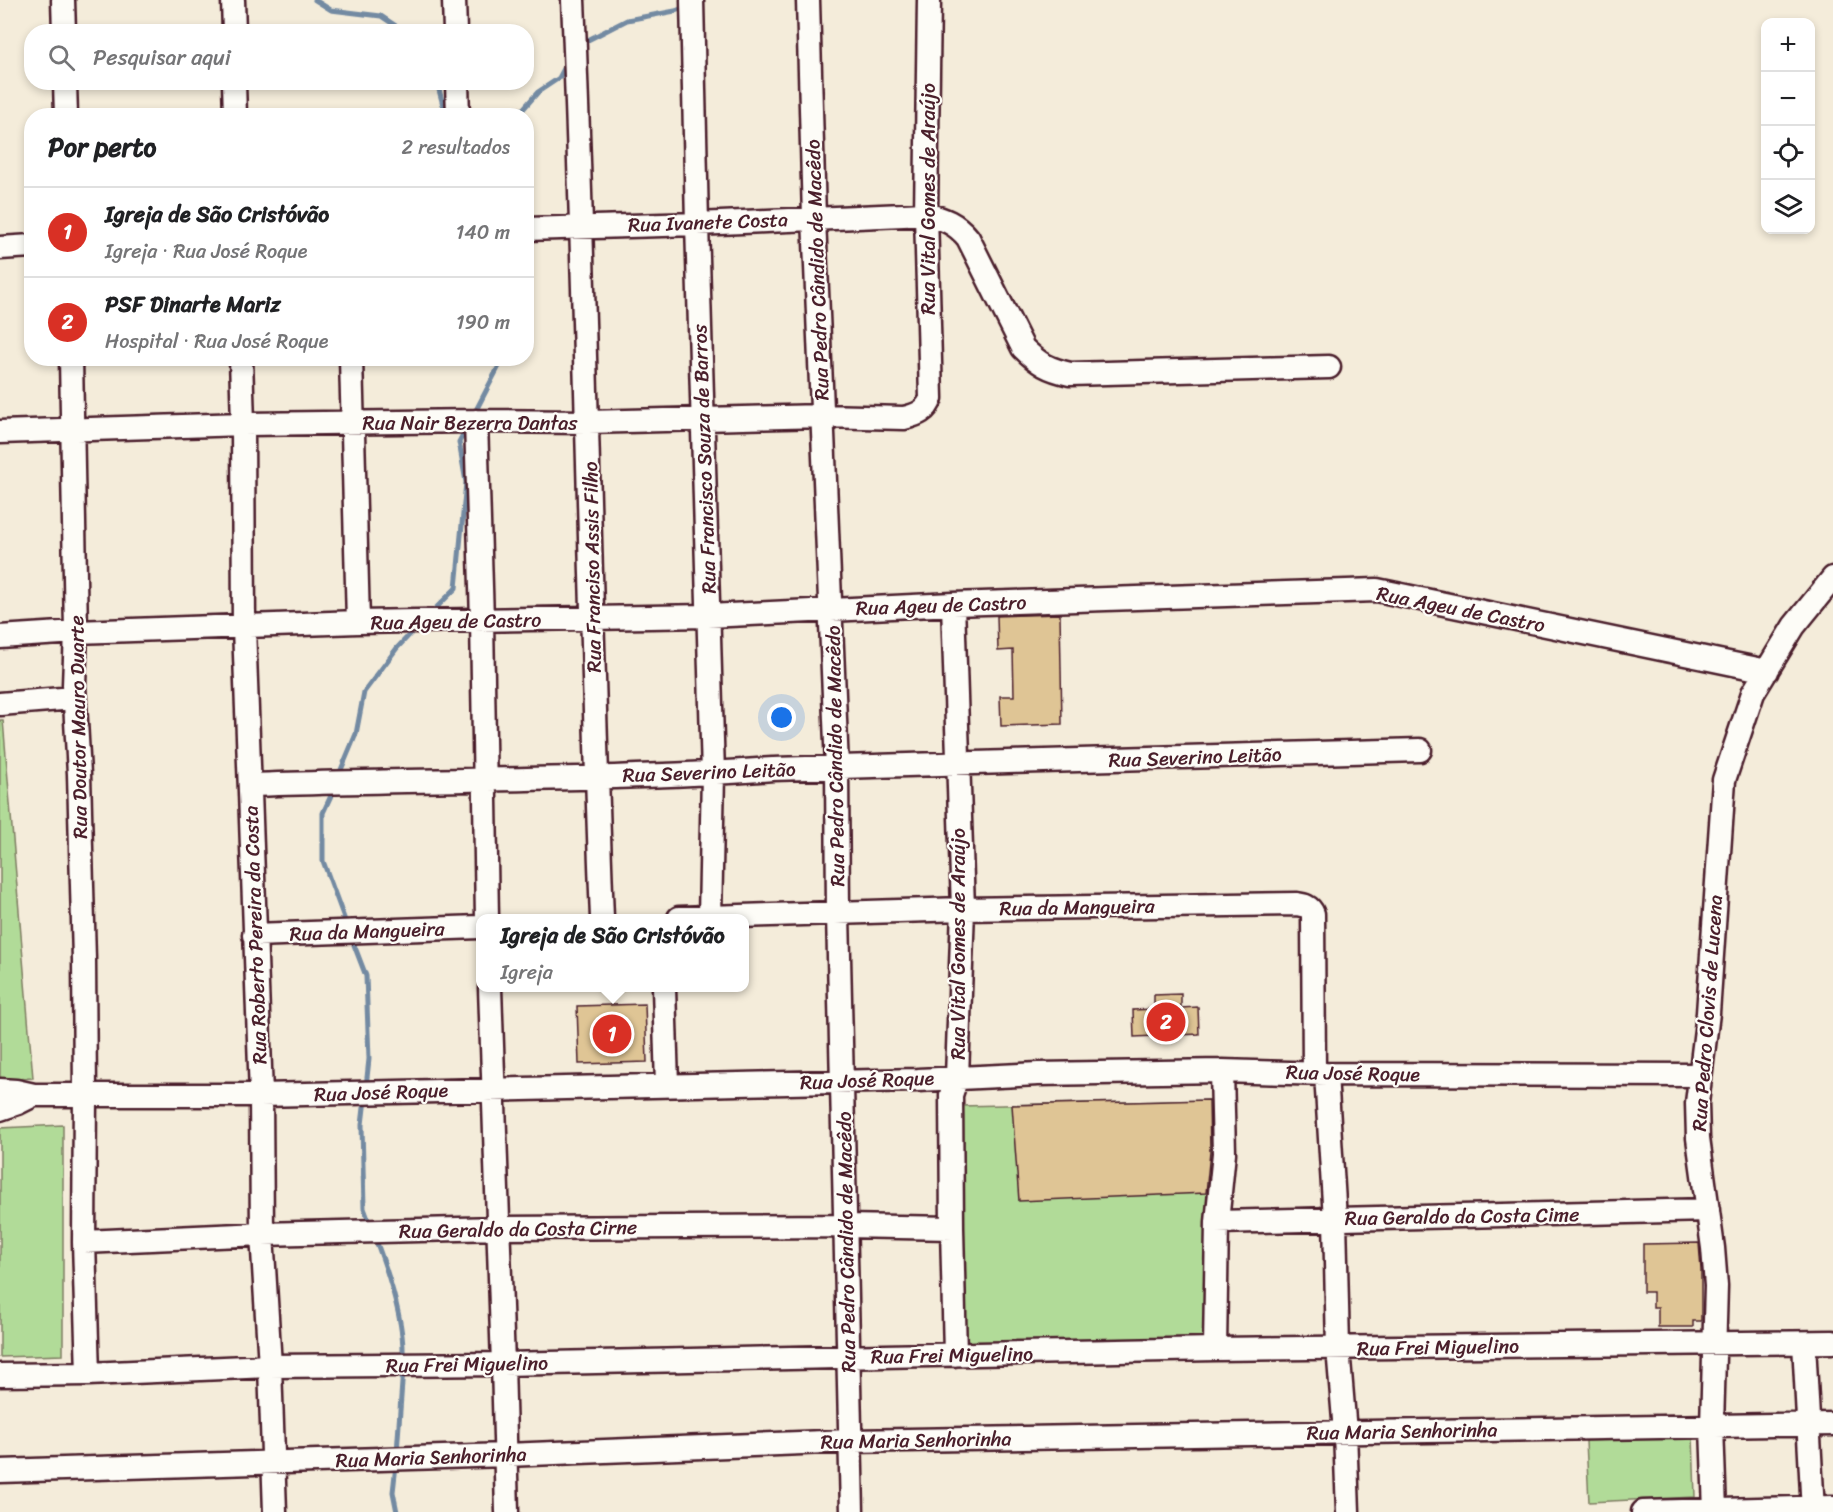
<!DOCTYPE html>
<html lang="pt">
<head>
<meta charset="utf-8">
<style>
	:root { --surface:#fff; --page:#f2f2f2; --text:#202124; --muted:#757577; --line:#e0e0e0; --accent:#d93025 }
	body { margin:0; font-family:Sriracha,sans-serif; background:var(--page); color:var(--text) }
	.controls { position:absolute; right:18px; top:18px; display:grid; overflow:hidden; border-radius:12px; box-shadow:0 3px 9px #0003 }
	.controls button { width:54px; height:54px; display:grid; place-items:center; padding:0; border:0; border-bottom:2px solid var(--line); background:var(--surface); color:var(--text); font:30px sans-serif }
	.you { position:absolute; left:782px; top:718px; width:21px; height:21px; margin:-15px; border:4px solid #fff; border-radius:50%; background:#1a73e8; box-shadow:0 0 0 9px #1a73e833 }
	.badge { display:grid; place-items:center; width:39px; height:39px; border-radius:50%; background:var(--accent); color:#fff; font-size:20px; font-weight:700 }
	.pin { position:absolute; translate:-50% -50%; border:3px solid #fff; box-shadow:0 2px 6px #0006 }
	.popup { position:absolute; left:476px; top:914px; width:273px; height:78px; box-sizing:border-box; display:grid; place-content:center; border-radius:12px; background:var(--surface); filter:drop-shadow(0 2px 4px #0005); font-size:20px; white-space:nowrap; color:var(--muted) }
	.popup b { font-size:22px; color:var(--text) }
	.popup::after { content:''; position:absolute; left:50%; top:100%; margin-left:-12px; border:12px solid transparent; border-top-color:var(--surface) }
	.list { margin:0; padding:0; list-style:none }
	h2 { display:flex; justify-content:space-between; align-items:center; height:78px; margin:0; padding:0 24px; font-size:26px }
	h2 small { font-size:20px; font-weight:400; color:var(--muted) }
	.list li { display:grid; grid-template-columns:39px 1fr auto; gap:18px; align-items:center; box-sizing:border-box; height:90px; padding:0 24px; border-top:2px solid var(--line) }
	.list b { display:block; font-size:22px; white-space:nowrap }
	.list p { margin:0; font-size:20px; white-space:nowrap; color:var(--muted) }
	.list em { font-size:20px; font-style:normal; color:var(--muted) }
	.icon { flex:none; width:33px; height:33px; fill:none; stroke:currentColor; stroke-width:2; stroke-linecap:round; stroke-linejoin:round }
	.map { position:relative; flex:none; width:1833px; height:1512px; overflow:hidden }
	.search { position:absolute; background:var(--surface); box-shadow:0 3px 9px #0003; left:24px; top:24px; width:510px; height:66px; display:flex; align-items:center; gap:15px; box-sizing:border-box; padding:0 21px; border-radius:24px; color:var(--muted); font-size:22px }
	.panel { position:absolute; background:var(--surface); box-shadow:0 3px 9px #0003; left:24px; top:108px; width:510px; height:258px; border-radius:24px }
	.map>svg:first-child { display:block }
</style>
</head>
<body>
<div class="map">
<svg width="1833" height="1512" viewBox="0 0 1833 1512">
	<rect width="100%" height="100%" fill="#f4ecda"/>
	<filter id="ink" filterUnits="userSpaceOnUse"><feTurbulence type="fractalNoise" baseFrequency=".0167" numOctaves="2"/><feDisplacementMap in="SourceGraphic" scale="12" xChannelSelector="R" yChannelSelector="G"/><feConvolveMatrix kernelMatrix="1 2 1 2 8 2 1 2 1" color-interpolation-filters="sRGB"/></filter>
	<g filter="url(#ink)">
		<path fill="#b1db98" stroke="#7e7d62" stroke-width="1.5" d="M 0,720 L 3,720 L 33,1078 L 0,1080 Z
			M 1214,1100 L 1207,1346 L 963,1351 L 961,1106 Z
			M 63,1125 L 63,1355 L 0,1357 L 0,1128 Z
			M 1693,1436 L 1695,1497 L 1589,1502 L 1586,1441 Z"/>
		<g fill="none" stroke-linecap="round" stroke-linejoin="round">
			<path stroke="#738aa2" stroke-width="5" d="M 315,0 L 331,10 L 381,16 L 405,32
				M 581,46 L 586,41 L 627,20 L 675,11 L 686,7
				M 437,82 L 443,105 L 449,116
				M 517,116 L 538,92 L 559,78 L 567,63
				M 473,416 L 499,366 L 501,358
				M 430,614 L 456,588 L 466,482 L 459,442 L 467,427
				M 338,777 L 356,734 L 364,692 L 397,648 L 415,629
				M 334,789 L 323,813 L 323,861 L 347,926
				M 351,937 L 366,976 L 369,1059 L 366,1087
				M 365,1099 L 362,1125 L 364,1208 L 371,1227
				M 375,1238 C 388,1272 405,1324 403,1360
				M 397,1452 L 403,1369
				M 396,1465 L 393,1492 L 397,1512"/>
		</g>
		<path fill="#dfc595" stroke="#4a1f2b" stroke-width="1.5" d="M 1060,614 L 1062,724 L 1001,726 L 1000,696 L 1014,696 L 1013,650 L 998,651 L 997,616 Z
			M 1181,994 L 1181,1008 L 1198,1007 L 1199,1034 L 1134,1037 L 1133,1010 L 1154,1009 L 1154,995 Z
			M 645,1004 L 647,1062 L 579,1064 L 577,1006 Z
			M 1209,1100 L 1210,1152 L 1206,1193 L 1019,1201 L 1012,1105 Z
			M 1699,1243 L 1701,1270 L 1701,1321 L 1693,1321 L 1693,1327 L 1658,1327 L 1658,1307 L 1653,1307 L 1653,1292 L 1643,1292 L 1643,1244 Z"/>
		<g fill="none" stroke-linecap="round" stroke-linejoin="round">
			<g stroke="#4a1f2b" stroke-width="27">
				<path id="minor" d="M 63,0 L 64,32
					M 233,0 L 234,32
					M 454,0 L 455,32
					M 573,0 C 586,306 590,612 602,918
					M 692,0 L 697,224 L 713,774 L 710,917
					M 808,0 L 814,218 L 837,767 L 838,914 L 852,1512
					M 65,82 L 66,116
					M 234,82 L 235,116
					M 457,82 L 458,116
					M 526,229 L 697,224 L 926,214 C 944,219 956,223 968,238 L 1023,348 C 1039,364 1048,369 1070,374 L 1329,367
					M 0,248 L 32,246
					M 71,358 L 76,632 L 74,685 L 79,774 L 84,960 L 85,1095 L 84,1242 L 88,1374
					M 241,358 L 243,424 L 244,627 L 261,1095 L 262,1234 L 270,1366 L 275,1512
					M 351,358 L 358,622
					M 476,421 L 482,620 L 487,918
					M 0,432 L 243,424 L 476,421 L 588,422 L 822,416 L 904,418 C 917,415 927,411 931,398 L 926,214 L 929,0
					M 953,604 L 963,909 L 957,1077 L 951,1095 L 952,1228 L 955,1355
					M 0,637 L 76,632 L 358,622 L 708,616 L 953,604 L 1377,590 L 1767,671
					M 0,704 L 74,698
					M 250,785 C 424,778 599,782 773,769 L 1420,750
					M 679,918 L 963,909 L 1296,904 C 1304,905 1310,906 1313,914 L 1314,1073
					M 254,935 L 480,927
					M 490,988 L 503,1364 L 507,1512
					M 664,988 L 667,1085
					M 1326,1074 L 1335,1219 L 1338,1348 L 1345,1432 L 1348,1512
					M 0,1090 L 16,1091 L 34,1095 L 261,1095 L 918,1080 L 1038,1074 L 1222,1071 L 1326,1074 L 1700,1075
					M 0,1109 L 18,1103 L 34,1095
					M 1217,1222 L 1708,1210
					M 84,1242 L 262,1234 L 498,1228 L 845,1226 L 952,1228
					M 1804,1343 L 1813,1512
					M 1215,1349 L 1217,1222 L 1224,1153 L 1222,1071
					M 0,1375 L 88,1374 L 270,1366 L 503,1364 L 1215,1349 L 1833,1342
					M 0,1471 L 506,1455 L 850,1441 L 1833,1424
					M 1643,1512 L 1833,1507
					M 1715,1512 L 1712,1426 L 1716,1286 L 1713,1248 L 1698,1138 L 1697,1103 L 1708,1013 L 1724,780 L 1753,693 L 1794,626 L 1833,578"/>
			</g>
			<use href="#minor" stroke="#fdfcf7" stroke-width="22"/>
		</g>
	</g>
	<g text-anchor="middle" stroke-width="4.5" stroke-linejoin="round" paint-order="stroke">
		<g font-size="20" fill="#4a1f2b" stroke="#fdfcf7">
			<text transform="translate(928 199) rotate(-90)" y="7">Rua Vital Gomes de Araújo</text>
			<text transform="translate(708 222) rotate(-2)" y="7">Rua Ivanete Costa</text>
			<text transform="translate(817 270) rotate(-92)" y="7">Rua Pedro Cândido de Macêdo</text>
			<text x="470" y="430">Rua Nair Bezerra Dantas</text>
			<text transform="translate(704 459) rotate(-92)" y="7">Rua Francisco Souza de Barros</text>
			<text transform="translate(592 567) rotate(-91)" y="7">Rua Franciso Assis Filho</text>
			<text transform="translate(941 605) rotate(-2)" y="7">Rua Ageu de Castro</text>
			<text transform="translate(1461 609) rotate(11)" y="7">Rua Ageu de Castro</text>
			<text transform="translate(456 621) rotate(-1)" y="7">Rua Ageu de Castro</text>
			<text transform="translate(78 727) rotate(-91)" y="7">Rua Doutor Mauro Duarte</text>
			<text transform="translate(835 756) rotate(-91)" y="7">Rua Pedro Cândido de Macêdo</text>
			<text transform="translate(1195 757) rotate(-2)" y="7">Rua Severino Leitão</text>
			<text transform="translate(709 772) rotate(-2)" y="7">Rua Severino Leitão</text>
			<text transform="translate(1077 907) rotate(-1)" y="7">Rua da Mangueira</text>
			<text transform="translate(367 931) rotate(-2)" y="7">Rua da Mangueira</text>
			<text transform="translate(255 935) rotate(-92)" y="7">Rua Roberto Pereira da Costa</text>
			<text transform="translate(958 944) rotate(-90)" y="7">Rua Vital Gomes de Araújo</text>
			<text transform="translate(1707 1013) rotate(-86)" y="7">Rua Pedro Clovis de Lucena</text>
			<text transform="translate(1353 1073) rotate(1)" y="7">Rua José Roque</text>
			<text transform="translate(867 1080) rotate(-2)" y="7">Rua José Roque</text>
			<text transform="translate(381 1092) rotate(-2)" y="7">Rua José Roque</text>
			<text transform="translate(1462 1216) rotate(-1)" y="7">Rua Geraldo da Costa Cime</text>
			<text transform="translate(518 1229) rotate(-1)" y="7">Rua Geraldo da Costa Cirne</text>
			<text transform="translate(846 1242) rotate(-91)" y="7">Rua Pedro Cândido de Macêdo</text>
			<text transform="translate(1438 1347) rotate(-1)" y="7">Rua Frei Miguelino</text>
			<text transform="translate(952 1355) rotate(-1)" y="7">Rua Frei Miguelino</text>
			<text transform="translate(467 1364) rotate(-1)" y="7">Rua Frei Miguelino</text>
			<text transform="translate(1402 1431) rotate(-1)" y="7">Rua Maria Senhorinha</text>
			<text transform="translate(916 1440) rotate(-1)" y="7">Rua Maria Senhorinha</text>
			<text transform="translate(431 1457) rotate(-2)" y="7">Rua Maria Senhorinha</text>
		</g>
	</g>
</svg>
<div class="controls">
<button>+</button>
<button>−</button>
<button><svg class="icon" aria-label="locate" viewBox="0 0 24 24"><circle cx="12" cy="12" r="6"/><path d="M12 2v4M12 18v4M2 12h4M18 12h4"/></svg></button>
<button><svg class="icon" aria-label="layers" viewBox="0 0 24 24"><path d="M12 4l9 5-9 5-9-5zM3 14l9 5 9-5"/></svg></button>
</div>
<div class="you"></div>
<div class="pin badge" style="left:612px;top:1034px">1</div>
<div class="popup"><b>Igreja de São Cristóvão</b>Igreja</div>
<div class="pin badge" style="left:1166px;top:1022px">2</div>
<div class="search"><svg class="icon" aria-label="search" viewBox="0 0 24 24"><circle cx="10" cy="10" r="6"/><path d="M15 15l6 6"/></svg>Pesquisar aqui</div>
<section class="panel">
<h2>Por perto<small>2 resultados</small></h2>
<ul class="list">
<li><span class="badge">1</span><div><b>Igreja de São Cristóvão</b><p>Igreja · Rua José Roque</p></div><em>140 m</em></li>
<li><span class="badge">2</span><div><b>PSF Dinarte Mariz</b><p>Hospital · Rua José Roque</p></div><em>190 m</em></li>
</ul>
</section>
</div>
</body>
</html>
